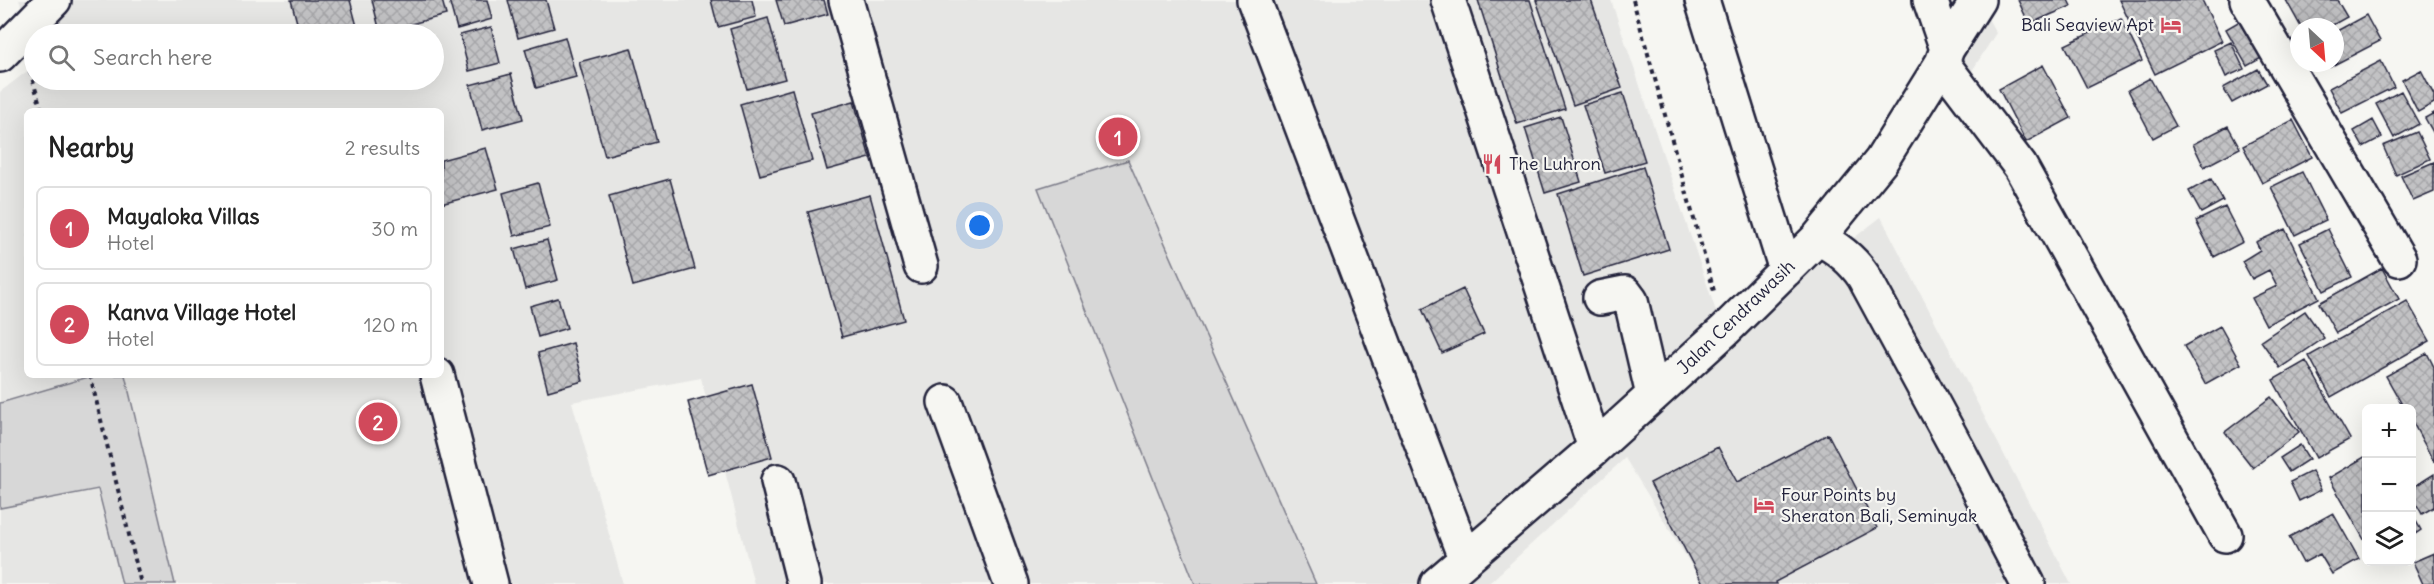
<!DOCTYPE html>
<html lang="en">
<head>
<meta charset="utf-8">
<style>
	:root { --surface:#fff; --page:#f2f2f2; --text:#222; --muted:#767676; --line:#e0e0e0; --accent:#d1495b }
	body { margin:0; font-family:Delius,sans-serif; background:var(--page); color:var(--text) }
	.controls { position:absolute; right:18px; bottom:18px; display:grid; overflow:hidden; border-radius:9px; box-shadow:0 6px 24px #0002 }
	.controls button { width:54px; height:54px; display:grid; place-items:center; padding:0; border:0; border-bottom:2px solid var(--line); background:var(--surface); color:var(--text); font:30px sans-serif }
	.compass { position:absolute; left:2290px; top:18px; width:54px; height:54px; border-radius:50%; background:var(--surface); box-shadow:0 6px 24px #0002; rotate:154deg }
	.you { position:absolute; left:980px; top:226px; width:21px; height:21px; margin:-15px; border:4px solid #fff; border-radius:50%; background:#1a73e8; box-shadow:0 0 0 9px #1a73e833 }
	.badge { display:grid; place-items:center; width:39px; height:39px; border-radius:50%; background:var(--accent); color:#fff; font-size:20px; font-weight:700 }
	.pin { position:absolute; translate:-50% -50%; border:3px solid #fff; box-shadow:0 2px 6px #0006 }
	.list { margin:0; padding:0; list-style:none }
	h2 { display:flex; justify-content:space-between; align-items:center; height:78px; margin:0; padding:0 24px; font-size:26px }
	h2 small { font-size:20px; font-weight:400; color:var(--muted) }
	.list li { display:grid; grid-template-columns:39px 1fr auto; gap:18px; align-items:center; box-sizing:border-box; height:84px; margin:0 12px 12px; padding:0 12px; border:2px solid var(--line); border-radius:9px }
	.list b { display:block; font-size:22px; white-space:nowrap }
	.list p { margin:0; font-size:20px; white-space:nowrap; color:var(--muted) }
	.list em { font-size:20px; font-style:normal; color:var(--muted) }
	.icon { flex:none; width:33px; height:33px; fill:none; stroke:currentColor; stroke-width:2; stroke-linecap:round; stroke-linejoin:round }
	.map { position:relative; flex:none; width:2434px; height:584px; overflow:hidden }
	.search { position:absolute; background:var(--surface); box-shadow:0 6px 24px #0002; left:24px; top:24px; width:420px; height:66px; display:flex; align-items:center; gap:15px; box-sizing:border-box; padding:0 21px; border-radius:33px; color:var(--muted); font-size:22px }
	.panel { position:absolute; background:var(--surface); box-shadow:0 6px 24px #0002; left:24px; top:108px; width:420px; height:270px; border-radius:9px }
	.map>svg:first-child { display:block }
</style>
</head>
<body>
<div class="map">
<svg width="2434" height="584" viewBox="0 0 2434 584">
	<defs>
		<pattern id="building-cross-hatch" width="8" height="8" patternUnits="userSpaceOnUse" patternTransform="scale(1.5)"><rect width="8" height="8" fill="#c2c2c4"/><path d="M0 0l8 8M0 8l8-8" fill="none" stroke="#a6a6a9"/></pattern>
	</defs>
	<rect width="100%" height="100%" fill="#f6f6f2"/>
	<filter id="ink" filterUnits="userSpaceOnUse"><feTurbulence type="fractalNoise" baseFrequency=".0167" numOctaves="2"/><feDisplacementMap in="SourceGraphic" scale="12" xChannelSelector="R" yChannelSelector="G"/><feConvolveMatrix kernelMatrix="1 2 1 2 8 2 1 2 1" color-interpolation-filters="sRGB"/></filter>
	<g filter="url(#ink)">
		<path fill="#e6e6e4" d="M 19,0 L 1611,0 L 1725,338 L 1881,217 L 2071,584 L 1703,584 L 1625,458 L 1488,584 L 1316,584 L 1128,160 L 1038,188 L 1195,584 L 754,584 L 701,378 L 572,402 L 623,584 L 175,584 L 125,375 L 441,375 L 441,111 L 27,111 L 27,375 L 95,375 L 0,403 L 0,92 L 34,66 L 34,80 L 434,80 L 434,34 L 34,34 L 34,42 Z
			M 1913,0 L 1978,0 L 1996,33 L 1951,104 Z
			M 98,489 L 122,584 L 0,584 L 0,508 Z"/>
		<path fill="#d7d7d7" stroke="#7c7c89" stroke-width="1.5" d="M 1128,160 L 1316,584 L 1195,584 L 1038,188 Z
			M 95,375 L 125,375 L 175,584 L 122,584 L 98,489 L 0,508 L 0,403 Z"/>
		<path fill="url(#building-cross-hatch)" stroke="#22223b" stroke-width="1.5" d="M 291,0 L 350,0 L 359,34 L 300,34 Z
			M 372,0 L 442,0 L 446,15 L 380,32 Z
			M 449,0 L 487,0 L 492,19 L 457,29 Z
			M 508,0 L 546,0 L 554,28 L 518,38 Z
			M 711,0 L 752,0 L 756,17 L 718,27 Z
			M 776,0 L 824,0 L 828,14 L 784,26 Z
			M 1478,0 L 1530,0 L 1565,109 L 1517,124 Z
			M 1536,0 L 1591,0 L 1622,88 L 1573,105 Z
			M 2018,0 L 2068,0 L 2071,6 L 2029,24 Z
			M 2119,0 L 2202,0 L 2222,41 L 2155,74 Z
			M 2286,0 L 2337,0 L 2347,17 L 2329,27 L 2301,27 Z
			M 2366,15 L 2380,41 L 2330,67 L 2327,63 L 2335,63 L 2335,32 Z
			M 768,18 L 785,79 L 747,89 L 730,29 Z
			M 2121,18 L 2142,61 L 2087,88 L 2065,45 Z
			M 2245,18 L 2265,56 L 2247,66 L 2226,29 Z
			M 491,27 L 500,63 L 469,71 L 460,35 Z
			M 565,37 L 576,77 L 536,88 L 525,49 Z
			M 2231,42 L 2244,69 L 2226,77 L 2214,50 Z
			M 631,48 L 657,142 L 605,156 L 579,62 Z
			M 2381,61 L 2394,87 L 2342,113 L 2329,88 Z
			M 2043,65 L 2071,118 L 2026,142 L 1999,89 Z
			M 2258,69 L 2267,84 L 2232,103 L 2223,88 Z
			M 2421,70 L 2434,95 L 2434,103 L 2418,112 L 2402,80 Z
			M 511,74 L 523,119 L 482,130 L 470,85 Z
			M 2150,78 L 2176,126 L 2153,138 L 2128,90 Z
			M 792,89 L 812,161 L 760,175 L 740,104 Z
			M 2401,91 L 2419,124 L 2394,138 L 2376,104 Z
			M 1623,93 L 1645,161 L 1605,173 L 1583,105 Z
			M 854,101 L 870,158 L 827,170 L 811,113 Z
			M 2434,113 L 2434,134 L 2425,118 Z
			M 1561,117 L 1581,182 L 1545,193 L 1525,128 Z
			M 2293,120 L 2312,157 L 2262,183 L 2243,146 Z
			M 2373,120 L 2382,137 L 2363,147 L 2354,131 Z
			M 2228,126 L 2240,148 L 2204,167 L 2193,144 Z
			M 2417,132 L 2430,159 L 2396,175 L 2383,146 Z
			M 486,148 L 498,189 L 441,204 L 441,160 Z
			M 2434,162 L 2434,192 L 2413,201 L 2401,176 Z
			M 1643,167 L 1669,249 L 1583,276 L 1558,194 Z
			M 2302,172 L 2326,220 L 2295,235 L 2271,187 Z
			M 670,179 L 695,269 L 633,286 L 609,196 Z
			M 2211,179 L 2223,201 L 2201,213 L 2189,191 Z
			M 538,183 L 550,227 L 514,236 L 503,193 Z
			M 870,195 L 904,320 L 842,337 L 808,212 Z
			M 2225,207 L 2243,242 L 2214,257 L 2196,221 Z
			M 2285,229 L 2319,298 L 2266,325 L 2252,298 L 2277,286 L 2269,270 L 2252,279 L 2242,261 L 2260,250 L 2256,242 Z
			M 2328,229 L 2352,277 L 2324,291 L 2300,243 Z
			M 547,240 L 558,280 L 525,289 L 514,249 Z
			M 2382,268 L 2399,299 L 2336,333 L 2319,303 Z
			M 1463,289 L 1484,334 L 1442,353 L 1422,309 Z
			M 558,298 L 567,328 L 538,337 L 530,306 Z
			M 2407,301 L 2430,341 L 2331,397 L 2309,356 Z
			M 2305,311 L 2324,338 L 2280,368 L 2261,341 Z
			M 2220,326 L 2241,364 L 2205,384 L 2184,346 Z
			M 573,343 L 583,381 L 548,391 L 538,353 Z
			M 2427,353 L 2434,367 L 2434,462 L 2412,421 L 2412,408 L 2404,408 L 2386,376 Z
			M 2306,361 L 2350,439 L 2316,458 L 2273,380 Z
			M 752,384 L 772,457 L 708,475 L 688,402 Z
			M 2271,397 L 2299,432 L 2253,468 L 2225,432 Z
			M 1828,434 L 1877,528 L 1775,582 L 1776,584 L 1703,584 L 1650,483 L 1718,447 L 1737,482 Z
			M 2300,445 L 2309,459 L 2289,472 L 2280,458 Z
			M 2366,456 L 2366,543 L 2329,478 Z
			M 2312,471 L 2321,490 L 2299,501 L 2290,482 Z
			M 2434,474 L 2434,507 L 2422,514 L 2412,496 L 2412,488 Z
			M 2333,513 L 2359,559 L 2332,574 L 2320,554 L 2303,563 L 2289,537 Z
			M 2412,514 L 2421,530 L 2412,536 Z
			M 2434,553 L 2434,584 L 2423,584 L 2413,562 Z"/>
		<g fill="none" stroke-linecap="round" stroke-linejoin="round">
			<g stroke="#22223b" stroke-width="38">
				<path id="minor" d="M 846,0 L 921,266
					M 1254,0 L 1465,558
					M 1448,0 L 1595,448
					M 1702,0 L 1786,270
					M 1930,0 L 1947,49
					M 2247,0 L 2399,259
					M 1942,63 L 2020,166 L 2225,535
					M 1818,238 C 1836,247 1853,260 1864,277 L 1958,450 L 2028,584
					M 1600,298 L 1625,293 L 1631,301 L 1653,395
					M 437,375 L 491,584
					M 945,402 L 1011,584
					M 778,481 L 804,584
					M 1437,584 L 1595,448 L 1725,330 L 1818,238 L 1881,161 L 1942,63 L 1947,49 L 1978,0"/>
			</g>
			<g stroke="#22223b" stroke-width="38">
				<path id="major" d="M 0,55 L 54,0"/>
			</g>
			<path stroke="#22223b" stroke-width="4" stroke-dasharray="4.5 4.5" stroke-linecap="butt" d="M 1633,0 L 1714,291
				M 30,71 L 42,111
				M 90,375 L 141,584"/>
			<use href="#minor" stroke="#f6f6f2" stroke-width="33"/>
			<use href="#major" stroke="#f6f6f2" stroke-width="33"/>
		</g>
	</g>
	<defs>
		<g id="hotel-bare" transform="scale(1.62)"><path d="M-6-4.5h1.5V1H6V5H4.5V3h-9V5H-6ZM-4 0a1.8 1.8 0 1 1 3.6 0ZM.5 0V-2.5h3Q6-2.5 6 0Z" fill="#d1495b" stroke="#f6f6f2" stroke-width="2.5" paint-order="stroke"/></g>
		<g id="restaurant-bare" transform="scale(1.62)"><path d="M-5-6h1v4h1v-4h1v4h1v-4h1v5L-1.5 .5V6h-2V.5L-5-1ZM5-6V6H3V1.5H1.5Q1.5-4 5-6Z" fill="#d1495b" stroke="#f6f6f2" stroke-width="2.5" paint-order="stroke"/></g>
	</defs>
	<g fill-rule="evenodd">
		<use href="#hotel-bare" x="2171" y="25"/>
		<use href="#restaurant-bare" x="1492" y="164"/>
		<use href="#hotel-bare" x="1764" y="505"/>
	</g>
	<g text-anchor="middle" stroke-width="4.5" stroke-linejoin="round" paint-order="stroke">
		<g font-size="18" fill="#22223b" stroke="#f6f6f2" text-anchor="start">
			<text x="2154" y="31" text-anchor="end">Bali Seaview Apt</text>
			<text x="1509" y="170">The Luhron</text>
			<text x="1781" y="501">Four Points by<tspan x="1781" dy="21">Sheraton Bali, Seminyak</tspan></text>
		</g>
		<g font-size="18" fill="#22223b" stroke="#f6f6f2">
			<text transform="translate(1736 317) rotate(-44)" y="6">Jalan Cendrawasih</text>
		</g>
	</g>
</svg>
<div class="controls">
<button>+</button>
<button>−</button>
<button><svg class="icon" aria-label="layers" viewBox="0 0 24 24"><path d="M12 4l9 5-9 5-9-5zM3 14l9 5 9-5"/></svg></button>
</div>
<svg class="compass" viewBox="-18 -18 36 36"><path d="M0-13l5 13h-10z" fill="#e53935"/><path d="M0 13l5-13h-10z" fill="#767676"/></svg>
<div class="you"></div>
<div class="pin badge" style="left:1118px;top:137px">1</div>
<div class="pin badge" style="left:378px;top:422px">2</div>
<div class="search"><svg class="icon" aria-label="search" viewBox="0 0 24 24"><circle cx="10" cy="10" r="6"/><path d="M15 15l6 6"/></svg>Search here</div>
<section class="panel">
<h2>Nearby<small>2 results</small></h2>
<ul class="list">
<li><span class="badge">1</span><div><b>Mayaloka Villas</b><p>Hotel</p></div><em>30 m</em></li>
<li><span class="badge">2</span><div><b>Kanva Village Hotel</b><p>Hotel</p></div><em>120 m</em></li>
</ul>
</section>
</div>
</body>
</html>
